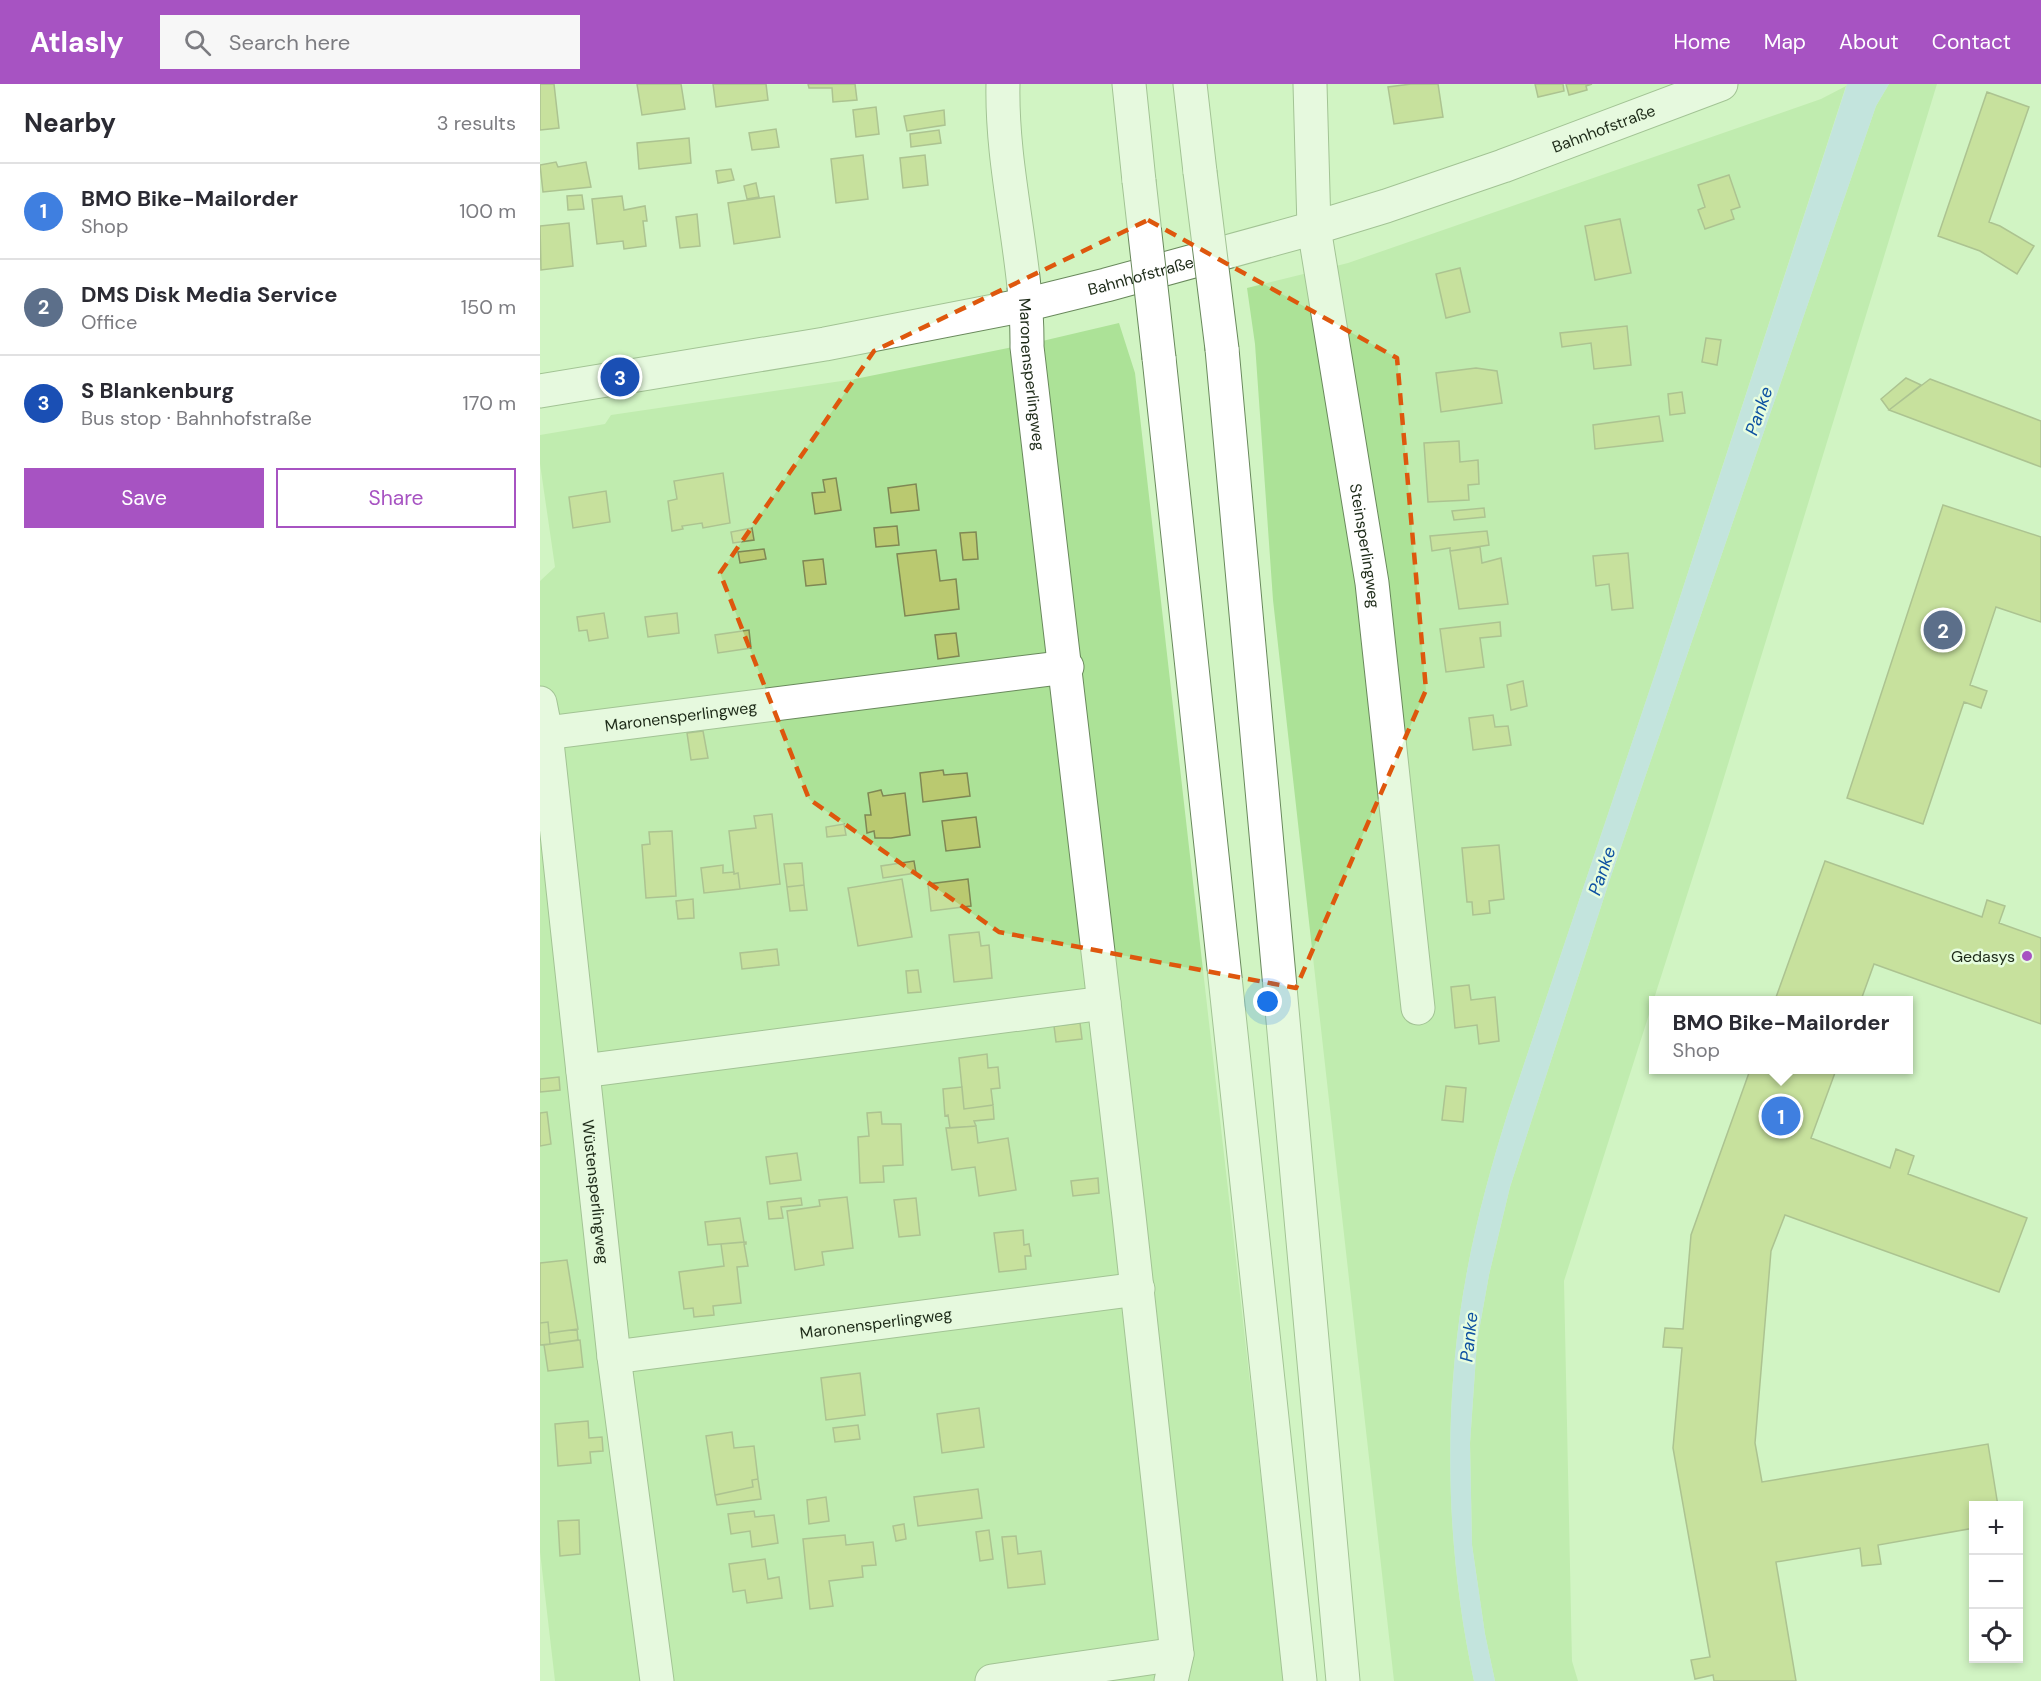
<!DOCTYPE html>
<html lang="en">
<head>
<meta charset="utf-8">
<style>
	:root { --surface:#fff; --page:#f7f7f7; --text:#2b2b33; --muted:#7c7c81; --line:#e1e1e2; --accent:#a753c2 }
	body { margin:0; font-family:"DM Sans",sans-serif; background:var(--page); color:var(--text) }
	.controls { position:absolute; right:18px; bottom:18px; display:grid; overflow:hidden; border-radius:0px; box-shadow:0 3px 9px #0003 }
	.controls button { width:54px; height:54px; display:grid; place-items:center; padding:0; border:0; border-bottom:2px solid var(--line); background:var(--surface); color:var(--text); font:30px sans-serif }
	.you { position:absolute; left:728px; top:918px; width:21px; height:21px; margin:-15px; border:4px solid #fff; border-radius:50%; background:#1a73e8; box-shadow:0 0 0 9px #1a73e833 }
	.badge { display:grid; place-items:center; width:39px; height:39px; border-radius:50%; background:var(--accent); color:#fff; font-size:20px; font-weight:700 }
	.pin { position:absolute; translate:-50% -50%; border:3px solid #fff; box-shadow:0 2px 6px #0006 }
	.popup { position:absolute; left:1109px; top:912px; width:264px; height:78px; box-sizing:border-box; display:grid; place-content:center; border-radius:0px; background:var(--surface); filter:drop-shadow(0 2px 4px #0005); font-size:20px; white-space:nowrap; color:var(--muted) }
	.popup b { font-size:22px; color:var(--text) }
	.popup::after { content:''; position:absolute; left:50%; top:100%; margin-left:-12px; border:12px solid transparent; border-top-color:var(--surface) }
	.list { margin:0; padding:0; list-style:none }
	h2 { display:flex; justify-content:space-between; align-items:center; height:78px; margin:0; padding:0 24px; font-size:26px }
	h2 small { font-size:20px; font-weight:400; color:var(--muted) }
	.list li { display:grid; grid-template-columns:39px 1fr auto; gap:18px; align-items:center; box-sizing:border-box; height:96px; padding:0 24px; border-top:2px solid var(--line) }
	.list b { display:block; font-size:22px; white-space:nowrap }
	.list p { margin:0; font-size:20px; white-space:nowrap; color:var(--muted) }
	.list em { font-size:20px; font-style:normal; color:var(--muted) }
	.actions { display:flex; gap:12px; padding:18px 24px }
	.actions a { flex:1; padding:14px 0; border:2px solid var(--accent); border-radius:0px; text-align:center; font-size:21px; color:var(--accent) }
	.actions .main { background:var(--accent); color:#fff }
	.icon { flex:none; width:33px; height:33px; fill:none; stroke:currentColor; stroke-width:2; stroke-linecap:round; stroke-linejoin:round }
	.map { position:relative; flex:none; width:1501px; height:1597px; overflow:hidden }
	header { display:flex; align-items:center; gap:36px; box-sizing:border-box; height:84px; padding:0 30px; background:var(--accent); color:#fff }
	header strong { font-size:28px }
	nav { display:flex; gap:33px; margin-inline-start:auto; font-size:21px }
	.search { width:420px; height:54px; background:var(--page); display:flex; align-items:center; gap:15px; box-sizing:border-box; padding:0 21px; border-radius:0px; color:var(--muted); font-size:22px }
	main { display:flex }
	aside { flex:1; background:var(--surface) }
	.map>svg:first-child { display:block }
</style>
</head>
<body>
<header>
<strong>Atlasly</strong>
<div class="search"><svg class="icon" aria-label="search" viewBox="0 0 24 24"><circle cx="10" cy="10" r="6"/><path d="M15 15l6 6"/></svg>Search here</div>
<nav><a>Home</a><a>Map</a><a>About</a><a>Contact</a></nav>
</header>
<main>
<aside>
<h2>Nearby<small>3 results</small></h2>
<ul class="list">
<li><span class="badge" style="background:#3f7fe0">1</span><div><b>BMO Bike-Mailorder</b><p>Shop</p></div><em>100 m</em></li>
<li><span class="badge" style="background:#5c6f8a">2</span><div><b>DMS Disk Media Service</b><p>Office</p></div><em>150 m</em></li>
<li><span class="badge" style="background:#1a4fb4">3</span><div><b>S Blankenburg</b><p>Bus stop · Bahnhofstraße</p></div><em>170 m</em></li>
</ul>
<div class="actions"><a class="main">Save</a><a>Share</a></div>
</aside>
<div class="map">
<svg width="1501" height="1597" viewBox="0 0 1501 1597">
	<rect width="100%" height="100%" fill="#d1f4c3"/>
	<path fill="#ace297" d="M 1349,0 L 1397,0 L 1170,739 L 1024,1197 L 1032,1577 L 1038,1597 L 955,1597 L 945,1550 L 932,1461 L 930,1359 L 937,1258 L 949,1191 L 970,1103 L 1069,798 L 1336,22 Z
		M 1306,2 L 1116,587 L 968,1028 C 952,1079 938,1130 928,1182 C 902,1316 905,1464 934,1597 L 854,1597 L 733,516 L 715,260 L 707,204 L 808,179 L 1281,15 Z
		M 579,239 L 595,289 L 744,1597 L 15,1597 L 0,1468 L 0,497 L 15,483 L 0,380 L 0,351 L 65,340 L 71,331 L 315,295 L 498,258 Z"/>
	<path fill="#b1d0fc" d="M 1307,0 L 1349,0 L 1336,22 L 1069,798 L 970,1103 L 949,1191 L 937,1258 L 930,1359 L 932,1461 L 945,1550 L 955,1597 L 934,1597 C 905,1464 902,1316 928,1182 C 938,1130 952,1079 968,1028 L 1116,587 Z"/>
	<path fill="#bac970" stroke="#7f8854" stroke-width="1.5" d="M 0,0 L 14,0 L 19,44 L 0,46 Z
		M 97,0 L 141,0 L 145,25 L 102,31 Z
		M 173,0 L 226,0 L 228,16 L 176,23 Z
		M 268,0 L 315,0 L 317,16 L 293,18 L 292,4 L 269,4 Z
		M 871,0 L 898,0 L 903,33 L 854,40 L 848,3 Z
		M 995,0 L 1023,0 L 1024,7 L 998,13 Z
		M 1026,0 L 1052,0 L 1046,2 L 1047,6 L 1029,11 Z
		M 1447,8 L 1489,23 L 1449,138 L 1460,142 L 1494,162 L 1477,190 L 1440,167 L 1398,152 Z
		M 336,23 L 339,50 L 316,53 L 313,26 Z
		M 404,26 L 405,41 L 367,47 L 364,32 Z
		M 236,45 L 239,63 L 212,66 L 209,49 Z
		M 399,46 L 401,59 L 371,63 L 370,50 Z
		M 149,54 L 151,79 L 99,85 L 97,59 Z
		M 323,71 L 328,115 L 296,119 L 291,75 Z
		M 385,71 L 388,101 L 363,104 L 360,74 Z
		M 16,78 L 18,83 L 46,78 L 51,103 L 3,108 L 0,81 Z
		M 191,85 L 194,96 L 178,99 L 176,87 Z
		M 1189,91 L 1200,123 L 1191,126 L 1194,135 L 1165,145 L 1158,126 L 1165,123 L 1158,101 Z
		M 216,99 L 219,113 L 207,115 L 204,102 Z
		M 42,111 L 44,125 L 28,126 L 27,112 Z
		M 82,112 L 84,126 L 105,122 L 107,137 L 103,137 L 106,162 L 84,165 L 83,157 L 57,160 L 52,115 Z
		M 234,112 L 240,153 L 194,160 L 188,119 Z
		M 157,130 L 160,162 L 140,164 L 136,133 Z
		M 1080,135 L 1091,189 L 1055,196 L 1045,142 Z
		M 29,139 L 33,182 L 1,186 L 0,142 Z
		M 920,184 L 930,228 L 906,234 L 896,190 Z
		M 1087,242 L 1091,281 L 1054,285 L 1051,259 L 1022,263 L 1020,249 Z
		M 1166,254 L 1181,256 L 1177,281 L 1162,278 Z
		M 936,284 L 957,287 L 962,319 L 901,328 L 896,289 Z
		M 1366,294 L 1381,301 L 1349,326 L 1341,315 Z
		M 1390,295 L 1501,337 L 1501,383 L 1349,326 Z
		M 1142,308 L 1145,329 L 1130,331 L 1128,310 Z
		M 1119,332 L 1123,357 L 1055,365 L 1053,341 Z
		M 919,357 L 920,378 L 938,376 L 939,400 L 928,401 L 929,416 L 888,418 L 884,359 Z
		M 183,389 L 190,439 L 163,444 L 162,439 L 142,442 L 143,445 L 132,447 L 128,417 L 137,415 L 134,397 Z
		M 296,394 L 301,426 L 275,430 L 272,409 L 285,408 L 283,396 Z
		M 376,400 L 379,426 L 351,429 L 348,404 Z
		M 66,407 L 70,438 L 33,444 L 29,413 Z
		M 1403,421 L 1501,453 L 1501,538 L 1456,523 L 1430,601 L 1447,607 L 1441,624 L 1424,618 L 1383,740 L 1307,714 Z
		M 944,424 L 945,433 L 914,436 L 912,427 Z
		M 357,442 L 359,461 L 336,463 L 334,444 Z
		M 212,444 L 214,456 L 193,459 L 191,448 Z
		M 947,447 L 949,461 L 910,467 L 910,464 L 892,467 L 890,452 Z
		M 436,448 L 438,475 L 423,476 L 420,449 Z
		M 940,463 L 942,479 L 961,474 L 968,520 L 919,525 L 910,467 Z
		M 224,465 L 226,475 L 200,479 L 198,468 Z
		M 396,466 L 400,497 L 416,495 L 419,525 L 365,532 L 357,470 Z
		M 1088,469 L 1093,524 L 1072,526 L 1069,500 L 1056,502 L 1053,472 Z
		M 283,475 L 286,500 L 266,502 L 263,477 Z
		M 64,529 L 68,554 L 49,557 L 47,546 L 39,547 L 37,533 Z
		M 137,529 L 139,549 L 108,553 L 105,533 Z
		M 960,538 L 961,552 L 940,554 L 944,583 L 906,588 L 900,545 Z
		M 209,546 L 211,564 L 178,569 L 175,551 Z
		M 416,549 L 419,572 L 398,575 L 395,551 Z
		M 983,597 L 987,622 L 971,626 L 967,601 Z
		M 953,631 L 955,643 L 968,642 L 971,661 L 933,666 L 929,634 Z
		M 163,647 L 168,674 L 151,676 L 147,649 Z
		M 403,686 L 404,691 L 427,689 L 430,712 L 383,718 L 380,689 Z
		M 341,706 L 343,712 L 365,709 L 370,751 L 351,754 L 335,754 L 334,747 L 327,749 L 325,731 L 331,731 L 328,709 Z
		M 232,730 L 240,800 L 200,805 L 198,789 L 194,790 L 189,747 L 216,744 L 214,732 Z
		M 436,733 L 440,763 L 406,767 L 402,737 Z
		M 304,740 L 306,751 L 287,753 L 286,743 Z
		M 132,747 L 136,812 L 106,814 L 102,761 L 110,760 L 109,748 Z
		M 959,761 L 964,815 L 949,817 L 950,829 L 933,831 L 932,818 L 927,818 L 922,764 Z
		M 374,777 L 376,789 L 343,794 L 341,782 Z
		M 1285,777 L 1442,833 L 1447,816 L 1465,822 L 1459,839 L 1501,854 L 1501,940 L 1334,880 L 1321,916 L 1235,916 Z
		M 262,779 L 264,801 L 247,803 L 244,780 Z
		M 183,781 L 183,789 L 194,788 L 194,790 L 198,789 L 200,805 L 164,809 L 161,784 Z
		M 362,795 L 372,853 L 318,862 L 308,804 Z
		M 428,795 L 431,822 L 391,827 L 388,800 Z
		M 264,801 L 267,826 L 250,827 L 247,803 Z
		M 153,815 L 154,834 L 138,835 L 136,817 Z
		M 439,848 L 441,862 L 449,861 L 452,894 L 414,898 L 409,851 Z
		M 237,865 L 239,881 L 202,885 L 200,869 Z
		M 378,886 L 381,908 L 368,909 L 366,887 Z
		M 929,901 L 931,916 L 955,913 L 959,957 L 939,960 L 937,941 L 915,944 L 911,903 Z
		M 540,939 L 542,955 L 516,958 L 514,942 Z
		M 447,970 L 448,984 L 458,983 L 460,1004 L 451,1005 L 453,1021 L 424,1025 L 419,974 Z
		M 1210,986 L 1296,986 L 1271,1054 L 1350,1084 L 1356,1065 L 1374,1072 L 1368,1090 L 1487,1134 L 1459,1208 L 1245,1131 L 1231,1167 L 1215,1359 L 1222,1398 L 1448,1360 L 1458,1422 L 1434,1422 L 1434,1444 L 1338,1461 L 1341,1480 L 1322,1482 L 1320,1464 L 1236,1478 L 1256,1597 L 1174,1597 L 1173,1591 L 1155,1595 L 1151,1576 L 1170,1573 L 1133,1364 L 1142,1264 L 1123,1263 L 1125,1244 L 1143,1245 L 1151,1151 Z
		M 19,993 L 20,1006 L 0,1008 L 0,995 Z
		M 906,1002 L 926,1004 L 923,1038 L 902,1036 Z
		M 422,1003 L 424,1025 L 453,1021 L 454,1035 L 434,1037 L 436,1042 L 410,1044 L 408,1031 L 405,1032 L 403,1005 Z
		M 7,1028 L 11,1060 L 0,1062 L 0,1029 Z
		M 341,1028 L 342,1040 L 361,1040 L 363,1081 L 343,1082 L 344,1098 L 320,1099 L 318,1053 L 329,1052 L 327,1029 Z
		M 436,1042 L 438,1059 L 468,1054 L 476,1106 L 439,1112 L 435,1083 L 412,1086 L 406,1044 Z
		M 257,1069 L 261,1096 L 230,1100 L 226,1073 Z
		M 558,1094 L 559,1109 L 533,1112 L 531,1097 Z
		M 307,1113 L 313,1164 L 282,1168 L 284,1181 L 255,1186 L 247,1127 L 280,1122 L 279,1116 Z
		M 261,1114 L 262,1121 L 241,1123 L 243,1134 L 229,1135 L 227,1118 Z
		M 376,1114 L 380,1151 L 359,1153 L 354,1116 Z
		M 200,1134 L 204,1158 L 168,1161 L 165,1138 Z
		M 483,1146 L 484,1161 L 489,1160 L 491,1172 L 485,1172 L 486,1185 L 459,1188 L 454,1149 Z
		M 206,1158 L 206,1160 L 204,1160 L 208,1182 L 197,1183 L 201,1219 L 173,1222 L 174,1231 L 154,1233 L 153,1224 L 144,1225 L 139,1188 L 184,1182 L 181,1160 Z
		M 27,1176 L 38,1245 L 9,1249 L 8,1238 L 0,1239 L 0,1179 Z
		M 8,1238 L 10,1260 L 0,1261 L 0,1239 Z
		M 37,1245 L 38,1256 L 10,1260 L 9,1249 Z
		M 40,1256 L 43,1283 L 8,1287 L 4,1261 Z
		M 320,1289 L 325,1331 L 286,1336 L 281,1294 Z
		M 439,1324 L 444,1363 L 402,1369 L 397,1330 Z
		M 48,1337 L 49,1354 L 62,1353 L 63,1367 L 50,1368 L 51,1379 L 18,1382 L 15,1340 Z
		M 318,1341 L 320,1355 L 295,1358 L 293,1344 Z
		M 192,1348 L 194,1364 L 214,1362 L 218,1395 L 212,1396 L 213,1403 L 175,1411 L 166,1352 Z
		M 218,1395 L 221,1415 L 177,1421 L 175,1411 L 213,1403 L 212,1396 Z
		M 438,1405 L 442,1434 L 378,1442 L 374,1413 Z
		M 286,1413 L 289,1437 L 269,1440 L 267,1416 Z
		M 214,1427 L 215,1433 L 234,1431 L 238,1459 L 212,1463 L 210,1447 L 191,1450 L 188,1430 Z
		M 39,1436 L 40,1470 L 20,1472 L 18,1437 Z
		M 364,1440 L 366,1455 L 356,1457 L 353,1442 Z
		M 449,1446 L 453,1475 L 440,1477 L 436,1448 Z
		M 305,1451 L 306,1461 L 333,1458 L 336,1481 L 322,1482 L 323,1493 L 289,1497 L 293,1522 L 270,1525 L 263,1455 Z
		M 476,1452 L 478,1470 L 501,1467 L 505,1500 L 468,1504 L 462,1453 Z
		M 225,1475 L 228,1495 L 239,1493 L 242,1514 L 207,1519 L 205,1506 L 193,1508 L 189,1480 Z"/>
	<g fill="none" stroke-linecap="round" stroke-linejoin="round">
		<g stroke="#69895c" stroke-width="35">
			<g id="minor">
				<path id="s1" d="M 463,0 C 461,88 488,175 487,263 C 541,698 590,1134 637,1570 L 631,1597"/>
				<path id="s2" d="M 770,0 L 774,144 L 832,499 L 878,924"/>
				<path id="s3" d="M 0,619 L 6,649 L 74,1273 L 117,1597"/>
				<path id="s4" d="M 6,649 L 527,583"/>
				<path d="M 43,987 L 564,919"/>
				<path id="s5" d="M 74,1273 L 598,1205"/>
				<path d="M 452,1597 L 637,1570"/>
			</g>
		</g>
		<g stroke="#69895c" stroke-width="35">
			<g id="major">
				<path id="s6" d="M 0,307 L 285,260 L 485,221 L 566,201 L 774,144 L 846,122 L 963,82 L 1181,0"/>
			</g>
		</g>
		<g stroke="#69895c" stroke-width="35">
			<path id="highway" d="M 589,0 L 599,97
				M 650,0 L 660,88
				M 682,265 L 803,1597
				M 619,274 L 760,1597"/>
		</g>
		<use href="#minor" stroke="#fff" stroke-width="33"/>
		<use href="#major" stroke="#fff" stroke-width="33"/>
		<use href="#highway" stroke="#fff" stroke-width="33"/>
		<g stroke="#69895c" stroke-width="35" stroke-linecap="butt">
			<path id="highway-bridge" d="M 660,88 L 682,265
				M 599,97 L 619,274"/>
		</g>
		<use href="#highway-bridge" stroke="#fff" stroke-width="33"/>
	</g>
	<path d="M0 0H1501V1597H0ZM 608,136 L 857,274 L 886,606 L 756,904 L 459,848 L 269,715 L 180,489 L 334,267 Z" fill="#d1f4c3" fill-opacity=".55" fill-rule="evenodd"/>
	<path fill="none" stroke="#de570d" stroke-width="4.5" stroke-dasharray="12 8" stroke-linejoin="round" d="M 608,136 L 857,274 L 886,606 L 756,904 L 459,848 L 269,715 L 180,489 L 334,267 Z"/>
	<circle fill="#a753c2" stroke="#e7fddf" stroke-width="2" cx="1487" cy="872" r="6"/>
	<g text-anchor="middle" stroke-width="5" stroke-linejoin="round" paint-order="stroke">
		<g font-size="16" fill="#1d2a18" stroke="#e7fddf">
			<text dy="6" stroke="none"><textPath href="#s6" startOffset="1098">Bahnhofstraße</textPath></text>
			<text dy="6" stroke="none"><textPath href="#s6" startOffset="612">Bahnhofstraße</textPath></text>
			<text dy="6" stroke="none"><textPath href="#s1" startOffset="292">Maronensperlingweg</textPath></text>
			<text dy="6" stroke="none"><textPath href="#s2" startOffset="466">Steinsperlingweg</textPath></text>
			<text dy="6" stroke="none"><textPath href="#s4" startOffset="136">Maronensperlingweg</textPath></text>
			<text dy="6" stroke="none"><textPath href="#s3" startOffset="492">Wüstensperlingweg</textPath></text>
			<text dy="6" stroke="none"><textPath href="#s5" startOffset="264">Maronensperlingweg</textPath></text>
		</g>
		<g font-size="16" fill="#1d2a18" stroke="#e7fddf" text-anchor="end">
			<text x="1475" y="878">Gedasys</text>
		</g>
		<g font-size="18" font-style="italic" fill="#0d50a1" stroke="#e7fddf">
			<text transform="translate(1219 327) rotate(-71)" y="6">Panke</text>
			<text transform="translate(1062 787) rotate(-71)" y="6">Panke</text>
			<text transform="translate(929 1253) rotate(-84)" y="6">Panke</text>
		</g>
	</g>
</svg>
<div class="controls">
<button>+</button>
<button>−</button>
<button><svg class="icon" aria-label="locate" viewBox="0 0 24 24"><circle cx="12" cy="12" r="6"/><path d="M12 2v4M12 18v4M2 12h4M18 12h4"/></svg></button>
</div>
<div class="you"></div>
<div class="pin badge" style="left:1241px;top:1032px;background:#3f7fe0">1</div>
<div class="popup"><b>BMO Bike-Mailorder</b>Shop</div>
<div class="pin badge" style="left:1403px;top:546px;background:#5c6f8a">2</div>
<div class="pin badge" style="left:80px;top:293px;background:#1a4fb4">3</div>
</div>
</main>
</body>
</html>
